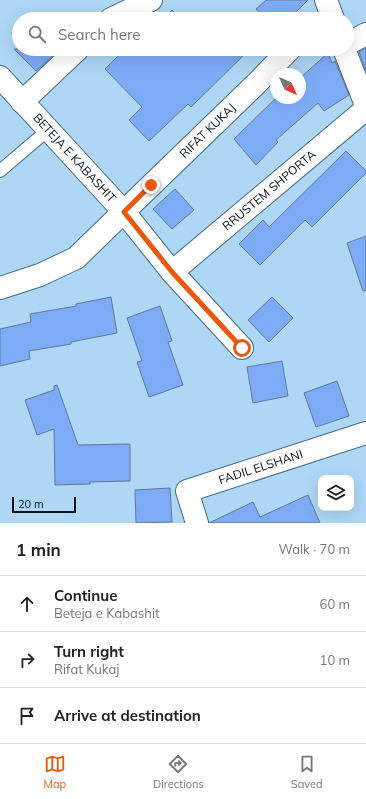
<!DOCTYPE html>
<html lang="en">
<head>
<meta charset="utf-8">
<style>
	:root { --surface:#fff; --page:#f2f2f2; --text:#222; --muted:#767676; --line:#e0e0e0; --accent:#ea580c }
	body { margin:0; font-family:Mulish,sans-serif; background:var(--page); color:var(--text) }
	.controls { position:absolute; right:12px; bottom:12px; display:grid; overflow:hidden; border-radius:8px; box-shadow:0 4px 16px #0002 }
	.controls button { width:36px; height:36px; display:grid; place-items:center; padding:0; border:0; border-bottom:1px solid var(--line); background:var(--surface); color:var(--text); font:20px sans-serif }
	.compass { position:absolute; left:270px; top:68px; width:36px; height:36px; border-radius:50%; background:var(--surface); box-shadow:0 4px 16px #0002; rotate:135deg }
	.scale { position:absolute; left:12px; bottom:10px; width:64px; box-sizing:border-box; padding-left:4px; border:2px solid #04121c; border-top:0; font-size:11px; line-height:14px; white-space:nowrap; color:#04121c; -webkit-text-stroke:3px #add7f5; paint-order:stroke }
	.stop { position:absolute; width:12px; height:12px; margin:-9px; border:3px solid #ea580c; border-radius:50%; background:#fff }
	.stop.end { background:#ea580c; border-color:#fff; box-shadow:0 1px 4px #0008 }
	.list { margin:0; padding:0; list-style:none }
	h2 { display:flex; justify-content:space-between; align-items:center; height:52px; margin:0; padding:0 16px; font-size:17px }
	h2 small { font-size:13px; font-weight:400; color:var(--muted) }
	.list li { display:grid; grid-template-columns:26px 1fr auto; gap:12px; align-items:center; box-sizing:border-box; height:56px; padding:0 16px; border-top:1px solid var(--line) }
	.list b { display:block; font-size:15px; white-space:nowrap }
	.list p { margin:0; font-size:13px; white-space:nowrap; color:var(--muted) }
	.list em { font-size:13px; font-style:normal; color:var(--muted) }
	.icon { flex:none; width:22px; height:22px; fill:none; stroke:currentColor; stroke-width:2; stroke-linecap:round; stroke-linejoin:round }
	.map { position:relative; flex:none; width:366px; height:523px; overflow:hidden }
	.search { position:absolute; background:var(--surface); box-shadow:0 4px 16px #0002; left:12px; right:12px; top:12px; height:44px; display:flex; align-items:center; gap:10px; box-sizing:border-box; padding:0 14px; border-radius:22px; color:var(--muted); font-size:15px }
	.sheet { height:220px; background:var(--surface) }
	nav { display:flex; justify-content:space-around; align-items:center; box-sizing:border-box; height:56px; border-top:1px solid var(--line); background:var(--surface); font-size:11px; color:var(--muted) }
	nav a { display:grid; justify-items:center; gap:2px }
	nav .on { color:var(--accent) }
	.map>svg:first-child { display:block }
</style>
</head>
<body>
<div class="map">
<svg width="366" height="523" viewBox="0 0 366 523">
	<rect width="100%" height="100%" fill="#add7f5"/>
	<path fill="#7eabf6" stroke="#61779a" d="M 266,0 L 308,0 L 289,19 L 265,19 L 256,9 Z
		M 172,10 L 181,19 L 164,19 Z
		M 366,48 L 366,71 L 359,52 Z
		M 14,49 L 60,49 L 36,71 Z
		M 125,49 L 250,49 L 191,107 L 188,104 L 149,141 L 129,120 L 142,107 L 105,69 Z
		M 328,53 L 332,63 L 335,61 L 349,95 L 324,111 L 318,103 L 276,140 L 278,142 L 256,165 L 234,139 L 276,98 L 276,100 L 278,98 L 300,98 L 300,78 Z
		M 346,151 L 366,171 L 366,173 L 312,227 L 305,220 L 260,265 L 239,244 L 263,220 L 269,227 Z
		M 175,189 L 194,210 L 172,229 L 153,209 Z
		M 366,236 L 366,290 L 363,291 L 347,243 Z
		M 111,297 L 117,333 L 71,342 L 71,344 L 29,351 L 30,359 L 0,366 L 0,329 L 31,322 L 30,314 L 76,306 L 76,304 Z
		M 272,297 L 293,318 L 269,342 L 248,320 Z
		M 160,306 L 172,341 L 168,342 L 183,385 L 149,397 L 137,362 L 142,361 L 127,318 Z
		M 282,361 L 288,396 L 253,403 L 247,367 Z
		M 337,381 L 349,416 L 316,427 L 304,393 Z
		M 57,385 L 78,445 L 130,444 L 130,481 L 90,482 L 90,484 L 55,485 L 54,429 L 37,435 L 25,400 L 54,390 L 54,386 Z
		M 170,488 L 172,522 L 136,523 L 135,490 Z
		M 308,495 L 320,523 L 209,523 L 253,502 L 260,517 Z"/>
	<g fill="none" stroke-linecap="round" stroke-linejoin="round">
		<g stroke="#446a86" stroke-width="14">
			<path id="service" d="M 0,171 L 48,130"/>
		</g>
		<g stroke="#446a86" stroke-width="24">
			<g id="minor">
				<path d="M 326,0 L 333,19"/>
				<path d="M 111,19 L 151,0"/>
				<path d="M 347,44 L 366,34"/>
				<path d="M 344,49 L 366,105"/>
				<path id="s1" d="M 0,77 L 124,212 L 172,272 L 242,348"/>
				<path d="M 22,102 L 78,49"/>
				<path id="s2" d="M 172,272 L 366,109"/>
				<path id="s3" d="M 0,288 L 40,275 L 76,258 L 256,84 L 290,49"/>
				<path id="s4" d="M 197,523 L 187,491 L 366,433"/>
			</g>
		</g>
		<use href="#service" stroke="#fff" stroke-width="12"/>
		<use href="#minor" stroke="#fff" stroke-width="22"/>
	</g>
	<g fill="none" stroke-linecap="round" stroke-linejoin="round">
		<path stroke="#ea580c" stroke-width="5" d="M 151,185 L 124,212 L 172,272 L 242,348"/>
	</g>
	<g text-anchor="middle" stroke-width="4" stroke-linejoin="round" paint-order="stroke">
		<g font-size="12" fill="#04121c" stroke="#add7f5">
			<text dy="4" stroke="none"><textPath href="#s3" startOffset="265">RIFAT KUKAJ</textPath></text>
			<text dy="4" stroke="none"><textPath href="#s1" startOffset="110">BETEJA E KABASHIT</textPath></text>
			<text dy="4" stroke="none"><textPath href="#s2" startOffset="127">RRUSTEM SHPORTA</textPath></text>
			<text dy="4" stroke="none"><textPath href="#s4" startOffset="111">FADIL ELSHANI</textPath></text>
		</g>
	</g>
</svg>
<div class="controls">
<button><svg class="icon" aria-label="layers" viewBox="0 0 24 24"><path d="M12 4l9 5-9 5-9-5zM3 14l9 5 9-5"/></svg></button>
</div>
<svg class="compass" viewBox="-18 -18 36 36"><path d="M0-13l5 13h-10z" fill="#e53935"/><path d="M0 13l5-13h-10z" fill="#767676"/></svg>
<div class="scale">20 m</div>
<div class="stop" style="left:242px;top:348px"></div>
<div class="stop end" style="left:151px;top:185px"></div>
<div class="search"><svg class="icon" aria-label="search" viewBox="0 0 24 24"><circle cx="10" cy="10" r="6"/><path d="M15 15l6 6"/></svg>Search here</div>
</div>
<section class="sheet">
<h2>1 min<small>Walk · 70 m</small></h2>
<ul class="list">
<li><svg class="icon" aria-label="ahead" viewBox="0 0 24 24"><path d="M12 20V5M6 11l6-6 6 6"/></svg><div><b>Continue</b><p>Beteja e Kabashit</p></div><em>60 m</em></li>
<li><svg class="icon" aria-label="right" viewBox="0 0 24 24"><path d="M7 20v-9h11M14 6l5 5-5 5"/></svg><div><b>Turn right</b><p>Rifat Kukaj</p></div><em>10 m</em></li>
<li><svg class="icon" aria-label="arrive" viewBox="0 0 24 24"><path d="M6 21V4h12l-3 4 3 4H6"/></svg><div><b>Arrive at destination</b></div></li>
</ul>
</section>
<nav>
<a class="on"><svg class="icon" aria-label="map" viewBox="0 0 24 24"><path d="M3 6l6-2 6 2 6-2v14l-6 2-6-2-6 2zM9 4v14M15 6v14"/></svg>Map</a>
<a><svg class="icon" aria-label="directions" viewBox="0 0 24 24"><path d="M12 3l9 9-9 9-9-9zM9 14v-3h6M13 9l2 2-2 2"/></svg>Directions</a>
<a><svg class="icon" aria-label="saved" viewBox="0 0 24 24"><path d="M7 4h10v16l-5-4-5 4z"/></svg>Saved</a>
</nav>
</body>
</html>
